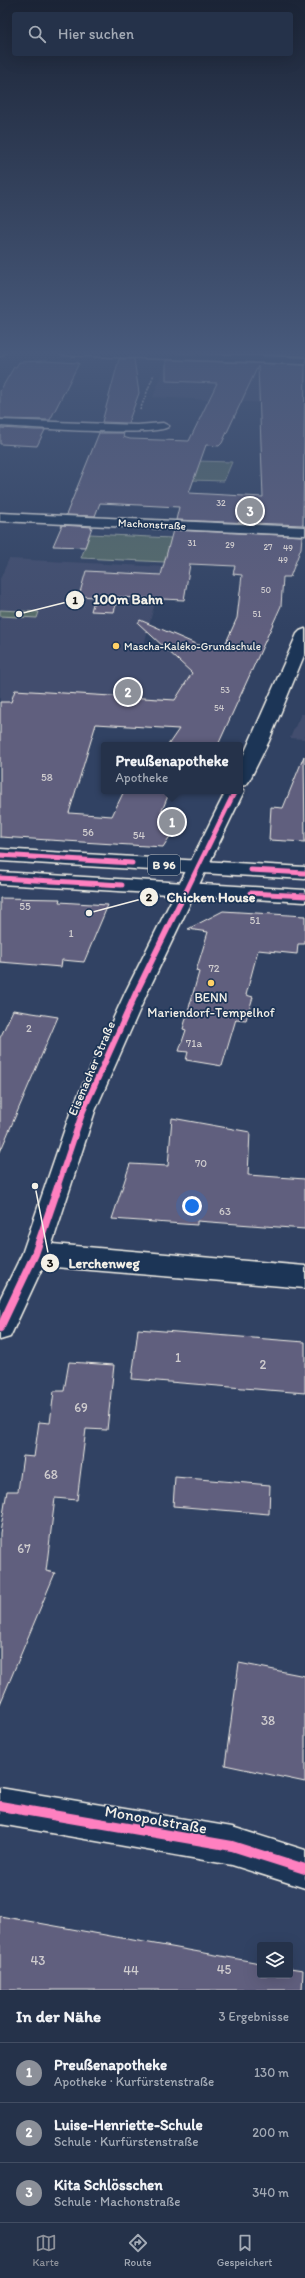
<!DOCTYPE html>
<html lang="de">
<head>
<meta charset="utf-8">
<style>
	:root { --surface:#25324a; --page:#2d3a51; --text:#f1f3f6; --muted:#a3aab5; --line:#424d62; --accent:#8c9099 }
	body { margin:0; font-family:Itim,sans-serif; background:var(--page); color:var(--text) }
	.controls { position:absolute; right:12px; bottom:12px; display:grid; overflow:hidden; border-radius:4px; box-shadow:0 4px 16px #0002 }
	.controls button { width:36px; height:36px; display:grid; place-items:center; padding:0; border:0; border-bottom:1px solid var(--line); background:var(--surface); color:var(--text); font:20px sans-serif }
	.you { position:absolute; left:192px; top:1206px; width:14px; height:14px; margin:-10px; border:3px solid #fff; border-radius:50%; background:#1a73e8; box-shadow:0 0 0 6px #1a73e833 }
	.badge { display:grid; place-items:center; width:26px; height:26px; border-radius:50%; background:var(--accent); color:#fff; font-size:13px; font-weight:700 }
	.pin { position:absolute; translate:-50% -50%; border:2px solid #fff; box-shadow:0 1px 4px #0006 }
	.popup { position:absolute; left:101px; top:742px; width:142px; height:52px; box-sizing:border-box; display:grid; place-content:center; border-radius:4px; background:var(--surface); filter:drop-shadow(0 1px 3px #0005); font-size:13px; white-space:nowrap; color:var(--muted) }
	.popup b { font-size:15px; color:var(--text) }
	.popup::after { content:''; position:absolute; left:50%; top:100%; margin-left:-8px; border:8px solid transparent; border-top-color:var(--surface) }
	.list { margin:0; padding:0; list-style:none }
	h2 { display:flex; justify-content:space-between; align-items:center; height:52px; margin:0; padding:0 16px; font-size:17px }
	h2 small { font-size:13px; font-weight:400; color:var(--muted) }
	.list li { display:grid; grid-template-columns:26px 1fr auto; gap:12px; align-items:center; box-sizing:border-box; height:60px; padding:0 16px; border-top:1px solid var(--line) }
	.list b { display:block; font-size:15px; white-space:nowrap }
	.list p { margin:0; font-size:13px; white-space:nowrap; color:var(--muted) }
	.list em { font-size:13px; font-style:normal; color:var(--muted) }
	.icon { flex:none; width:22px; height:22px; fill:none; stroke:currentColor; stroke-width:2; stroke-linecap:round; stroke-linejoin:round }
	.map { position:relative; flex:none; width:305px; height:1990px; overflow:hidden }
	.search { position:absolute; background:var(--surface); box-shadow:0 4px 16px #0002; left:12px; right:12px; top:12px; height:44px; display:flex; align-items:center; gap:10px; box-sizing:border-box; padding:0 14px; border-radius:4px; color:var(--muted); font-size:15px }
	.sheet { height:232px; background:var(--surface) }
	nav { display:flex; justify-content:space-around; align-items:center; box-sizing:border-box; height:56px; border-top:1px solid var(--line); background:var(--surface); font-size:11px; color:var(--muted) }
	nav a { display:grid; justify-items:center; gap:2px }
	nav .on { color:var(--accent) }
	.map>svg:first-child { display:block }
</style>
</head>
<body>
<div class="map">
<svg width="305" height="1990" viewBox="0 0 305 1990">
	<rect width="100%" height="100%" fill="#314263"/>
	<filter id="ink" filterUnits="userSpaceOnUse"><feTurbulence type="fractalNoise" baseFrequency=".025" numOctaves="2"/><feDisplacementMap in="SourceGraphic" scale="8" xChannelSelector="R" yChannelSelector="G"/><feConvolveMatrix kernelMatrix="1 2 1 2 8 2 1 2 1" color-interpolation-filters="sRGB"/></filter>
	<g filter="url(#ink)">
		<path fill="#434e6e" d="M 167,361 L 280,366 L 271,403 L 153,397 Z
			M 9,559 L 164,567 L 143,649 L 259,656 L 222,737 L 181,730 L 5,718 L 0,730 L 0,579 Z
			M 301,714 L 305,714 L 305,739 L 290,738 Z"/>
		<path fill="#596e69" stroke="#a6b0a8" d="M 127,459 L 232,462 L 224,481 L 123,478 Z
			M 90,534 L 171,538 L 165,562 L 81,558 Z
			M 0,610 L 39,612 L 37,618 L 0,616 Z"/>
		<path fill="#615f7e" stroke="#f4f1e8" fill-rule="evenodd" d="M 196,352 L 305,352 L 305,356 Z
			M 119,359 L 134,359 L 139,393 L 128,423 L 102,422 Z
			M 166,360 L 305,365 L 303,525 L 176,520 L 179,507 L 100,503 L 95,516 L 66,515 L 99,433 L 124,433 L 123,437 L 130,439 L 189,441 L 217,383 L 166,381 ZM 258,366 L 263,497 L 189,493 L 206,445 L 219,446 L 222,443 Z
			M 45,361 L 79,363 L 50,420 L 0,419 L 0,391 L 14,367 L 16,367 L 19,362 Z
			M 0,428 L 34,430 L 45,430 L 37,446 L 0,444 Z
			M 62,525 L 92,527 L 85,547 L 53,546 Z
			M 173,530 L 302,536 L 301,548 L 290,577 L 283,577 L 281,606 L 218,745 L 168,745 L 179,729 L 96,724 L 69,813 L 112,816 L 124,791 L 170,791 L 161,813 L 182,818 L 163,847 L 0,837 L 0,702 L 11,702 L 15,690 L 175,700 L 192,673 L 138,623 L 140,620 L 198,645 L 224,647 L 237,618 L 242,575 L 233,574 L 235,566 L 190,564 L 184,600 L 118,597 L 114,612 L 91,611 L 95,597 L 79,596 L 86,571 L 161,575 Z
			M 304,756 L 305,842 L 269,840 L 271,807 L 283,808 Z
			M 0,898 L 60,899 L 59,902 L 108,905 L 84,962 L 62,960 L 61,967 L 0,962 Z
			M 223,911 L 305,916 L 305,944 L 298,944 L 297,954 L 258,950 L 246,995 L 253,997 L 246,1020 L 236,1019 L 222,1066 L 186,1060 L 188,1052 L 179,1051 L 186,1030 L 183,1029 L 199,972 L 196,971 L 208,932 L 188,929 Z
			M 13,1010 L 58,1017 L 0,1152 L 0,1038 Z
			M 172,1118 L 250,1132 L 248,1175 L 305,1179 L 305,1229 L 197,1221 L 197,1225 L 112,1219 L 130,1164 L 168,1166 Z
			M 138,1329 L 305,1342 L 305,1393 L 132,1379 Z
			M 69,1362 L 114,1365 L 107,1430 L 86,1429 L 77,1500 L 55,1498 L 46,1571 L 55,1573 L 0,1704 L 0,1533 L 7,1491 L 18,1491 L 23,1456 L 34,1457 L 39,1422 L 50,1423 L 54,1391 L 64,1391 Z
			M 175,1477 L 270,1485 L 269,1514 L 173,1506 Z
			M 239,1663 L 305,1676 L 305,1782 L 225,1765 Z
			M 0,1916 L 260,1963 L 260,1975 L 290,1975 L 290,1968 L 303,1970 L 302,1990 L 0,1990 Z"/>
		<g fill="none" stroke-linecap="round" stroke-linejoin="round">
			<g stroke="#f4f1e8" stroke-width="3">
				<path id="minor" d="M 0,352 L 5,352 L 5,353 L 0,356 Z
					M 0,420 L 137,425 L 163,423 L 169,426 C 160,438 22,427 0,426 Z
					M 0,513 L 305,527 L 305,535 L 0,521 Z
					M 305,629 L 305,653 L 269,741 L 249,781 L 246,785 L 240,786 L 240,763 L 297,634 L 300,631 Z
					M 240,787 L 244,791 L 147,993 L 95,1111 L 52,1244 L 305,1266 L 305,1288 L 43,1266 L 10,1337 L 0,1340 L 0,1299 L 22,1254 L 71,1111 L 125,993 L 226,791 L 240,791 Z
					M 0,1788 L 232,1827 L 305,1850 L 305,1888 L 232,1865 L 0,1824 Z"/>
			</g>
			<g stroke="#f4f1e8" stroke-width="3">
				<path id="major" d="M 57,352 L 152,352 L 305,358 L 305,364 L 62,355 Z
					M 0,849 L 305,867 L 305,879 L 0,861 Z
					M 0,872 L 305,890 L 305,902 L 0,884 Z"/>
			</g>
			<path stroke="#f4f1e8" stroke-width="1.5" stroke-dasharray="2 1.5" stroke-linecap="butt" d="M 140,410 L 154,374"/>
			<use href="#minor" fill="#1d3557" fill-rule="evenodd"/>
			<use href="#major" fill="#1d3557" fill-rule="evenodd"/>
			<g stroke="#1d3557" stroke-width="7">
				<path id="cycleway-far3" d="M 0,855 L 132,863
					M 251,870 L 305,873
					M 0,878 L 122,885
					M 250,893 L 305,896
					M 180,904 L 235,791"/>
			</g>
			<g stroke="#1d3557" stroke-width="8">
				<path id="cycleway-far2" d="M 57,1188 L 83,1111 L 136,993 L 180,903"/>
			</g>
			<g stroke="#1d3557" stroke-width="10">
				<path id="cycleway-far1" d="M 0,1328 L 35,1254 L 58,1187"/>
			</g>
			<g stroke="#1d3557" stroke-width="12">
				<path id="cycleway" d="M 0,1806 L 232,1846 L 305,1869"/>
			</g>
			<use href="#cycleway-far3" stroke="#ff80c0" stroke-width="5"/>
			<use href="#cycleway-far2" stroke="#ff80c0" stroke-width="6"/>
			<use href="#cycleway-far1" stroke="#ff80c0" stroke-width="8"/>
			<use href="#cycleway" stroke="#ff80c0" stroke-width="10"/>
		</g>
	</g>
	<linearGradient id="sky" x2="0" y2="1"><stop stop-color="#1b2436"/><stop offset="0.56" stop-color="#485a7c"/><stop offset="1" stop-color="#485a7c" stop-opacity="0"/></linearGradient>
	<rect width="305" height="631" fill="url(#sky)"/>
	<g fill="#ffd166" stroke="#1d3557" stroke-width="1.5">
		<circle cx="116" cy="646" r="4"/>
		<circle cx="211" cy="983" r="4"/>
	</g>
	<g text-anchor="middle" stroke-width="3.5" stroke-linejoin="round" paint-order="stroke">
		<g font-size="9" fill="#cfccce">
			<text x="221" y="506">32</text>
			<text x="192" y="546">31</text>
			<text x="230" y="548">29</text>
			<text x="268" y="550">27</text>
			<text x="288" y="551">49</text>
			<text x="283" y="563">49</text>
			<text x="266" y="593">50</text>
			<text x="257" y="617">51</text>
			<text x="225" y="693">53</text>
			<text x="219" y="711">54</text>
		</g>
		<g font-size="11" fill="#f4f1e8" stroke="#1d3557">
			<text transform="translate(152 524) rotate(3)" y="4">Machonstraße</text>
		</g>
		<g font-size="11" fill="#f4f1e8" stroke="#1d3557" text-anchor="start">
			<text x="124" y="650">Mascha-Kaléko-Grundschule</text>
		</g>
		<g font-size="11" fill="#cfccce">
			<text x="47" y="781">58</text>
			<text x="88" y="836">56</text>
			<text x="139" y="839">54</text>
			<text x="25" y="910">55</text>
			<text x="255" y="924">51</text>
			<text x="71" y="937">1</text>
			<text x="214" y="972">72</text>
			<text x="29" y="1032">2</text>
			<text x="194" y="1047">71a</text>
			<text x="201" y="1167">70</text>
			<text x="225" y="1215">63</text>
		</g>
		<rect fill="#1d3557" stroke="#b4b9bc" stroke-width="1" x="148" y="855" width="32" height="20" rx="3"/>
		<g font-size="12" font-weight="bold" fill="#f4f1e8">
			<text x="164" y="869">B 96</text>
		</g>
		<g font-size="13" fill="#f4f1e8" stroke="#1d3557">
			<text x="211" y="1002">BENN<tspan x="211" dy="15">Mariendorf-Tempelhof</tspan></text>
		</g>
		<g font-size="13" fill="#f4f1e8" stroke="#1d3557">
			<text transform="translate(91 1068) rotate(-67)" y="5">Eisenacher Straße</text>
		</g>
		<g font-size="13" fill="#cfccce">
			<text x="178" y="1362">1</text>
			<text x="263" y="1369">2</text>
			<text x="81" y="1412">69</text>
			<text x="51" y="1479">68</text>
			<text x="24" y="1553">67</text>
			<text x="268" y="1725">38</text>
			<text x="38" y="1965">43</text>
			<text x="224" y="1974">45</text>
			<text x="131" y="1975">44</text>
		</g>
		<g font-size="16" fill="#f4f1e8" stroke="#1d3557">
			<text transform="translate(156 1819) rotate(10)" y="6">Monopolstraße</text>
		</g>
	</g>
	<path fill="none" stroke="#f4f1e8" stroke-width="1.5" d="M19 614L75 600M89 913L149 897M35 1186L50 1263"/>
	<g fill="#f4f1e8" stroke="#1d3557" stroke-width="1.5">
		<circle cx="19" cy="614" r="4"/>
		<circle cx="89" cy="913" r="4"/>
		<circle cx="35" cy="1186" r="4"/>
		<circle cx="75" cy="600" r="10"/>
		<circle cx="149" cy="897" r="10"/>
		<circle cx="50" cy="1263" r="10"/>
	</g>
	<g font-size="12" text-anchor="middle" font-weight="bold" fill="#111">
		<text x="75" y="604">1</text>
		<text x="149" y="901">2</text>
		<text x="50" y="1267">3</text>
	</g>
	<g font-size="14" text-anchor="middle" font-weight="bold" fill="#f4f1e8" stroke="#1d3557" stroke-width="3.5" stroke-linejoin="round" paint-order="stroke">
		<text x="128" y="604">100m Bahn</text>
		<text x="211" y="902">Chicken House</text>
		<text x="104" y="1268">Lerchenweg</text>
	</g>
</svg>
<div class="controls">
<button><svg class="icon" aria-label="layers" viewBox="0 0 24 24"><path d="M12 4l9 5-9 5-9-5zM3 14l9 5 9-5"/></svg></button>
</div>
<div class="you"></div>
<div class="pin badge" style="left:172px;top:822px">1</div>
<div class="popup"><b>Preußenapotheke</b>Apotheke</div>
<div class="pin badge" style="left:128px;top:692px">2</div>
<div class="pin badge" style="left:250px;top:511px">3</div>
<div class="search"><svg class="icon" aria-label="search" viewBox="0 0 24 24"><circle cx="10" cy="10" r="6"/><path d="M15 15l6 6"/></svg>Hier suchen</div>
</div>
<section class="sheet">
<h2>In der Nähe<small>3 Ergebnisse</small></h2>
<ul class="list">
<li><span class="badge">1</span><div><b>Preußenapotheke</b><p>Apotheke · Kurfürstenstraße</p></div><em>130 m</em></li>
<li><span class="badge">2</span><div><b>Luise-Henriette-Schule</b><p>Schule · Kurfürstenstraße</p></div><em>200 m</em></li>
<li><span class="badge">3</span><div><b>Kita Schlösschen</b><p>Schule · Machonstraße</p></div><em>340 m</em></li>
</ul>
</section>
<nav>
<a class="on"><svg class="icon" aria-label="map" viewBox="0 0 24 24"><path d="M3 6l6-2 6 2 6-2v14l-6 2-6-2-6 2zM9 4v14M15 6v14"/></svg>Karte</a>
<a><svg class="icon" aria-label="directions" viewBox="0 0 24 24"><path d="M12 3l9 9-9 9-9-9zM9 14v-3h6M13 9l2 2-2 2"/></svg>Route</a>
<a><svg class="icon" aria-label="saved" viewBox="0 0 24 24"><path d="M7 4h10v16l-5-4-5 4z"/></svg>Gespeichert</a>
</nav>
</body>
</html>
